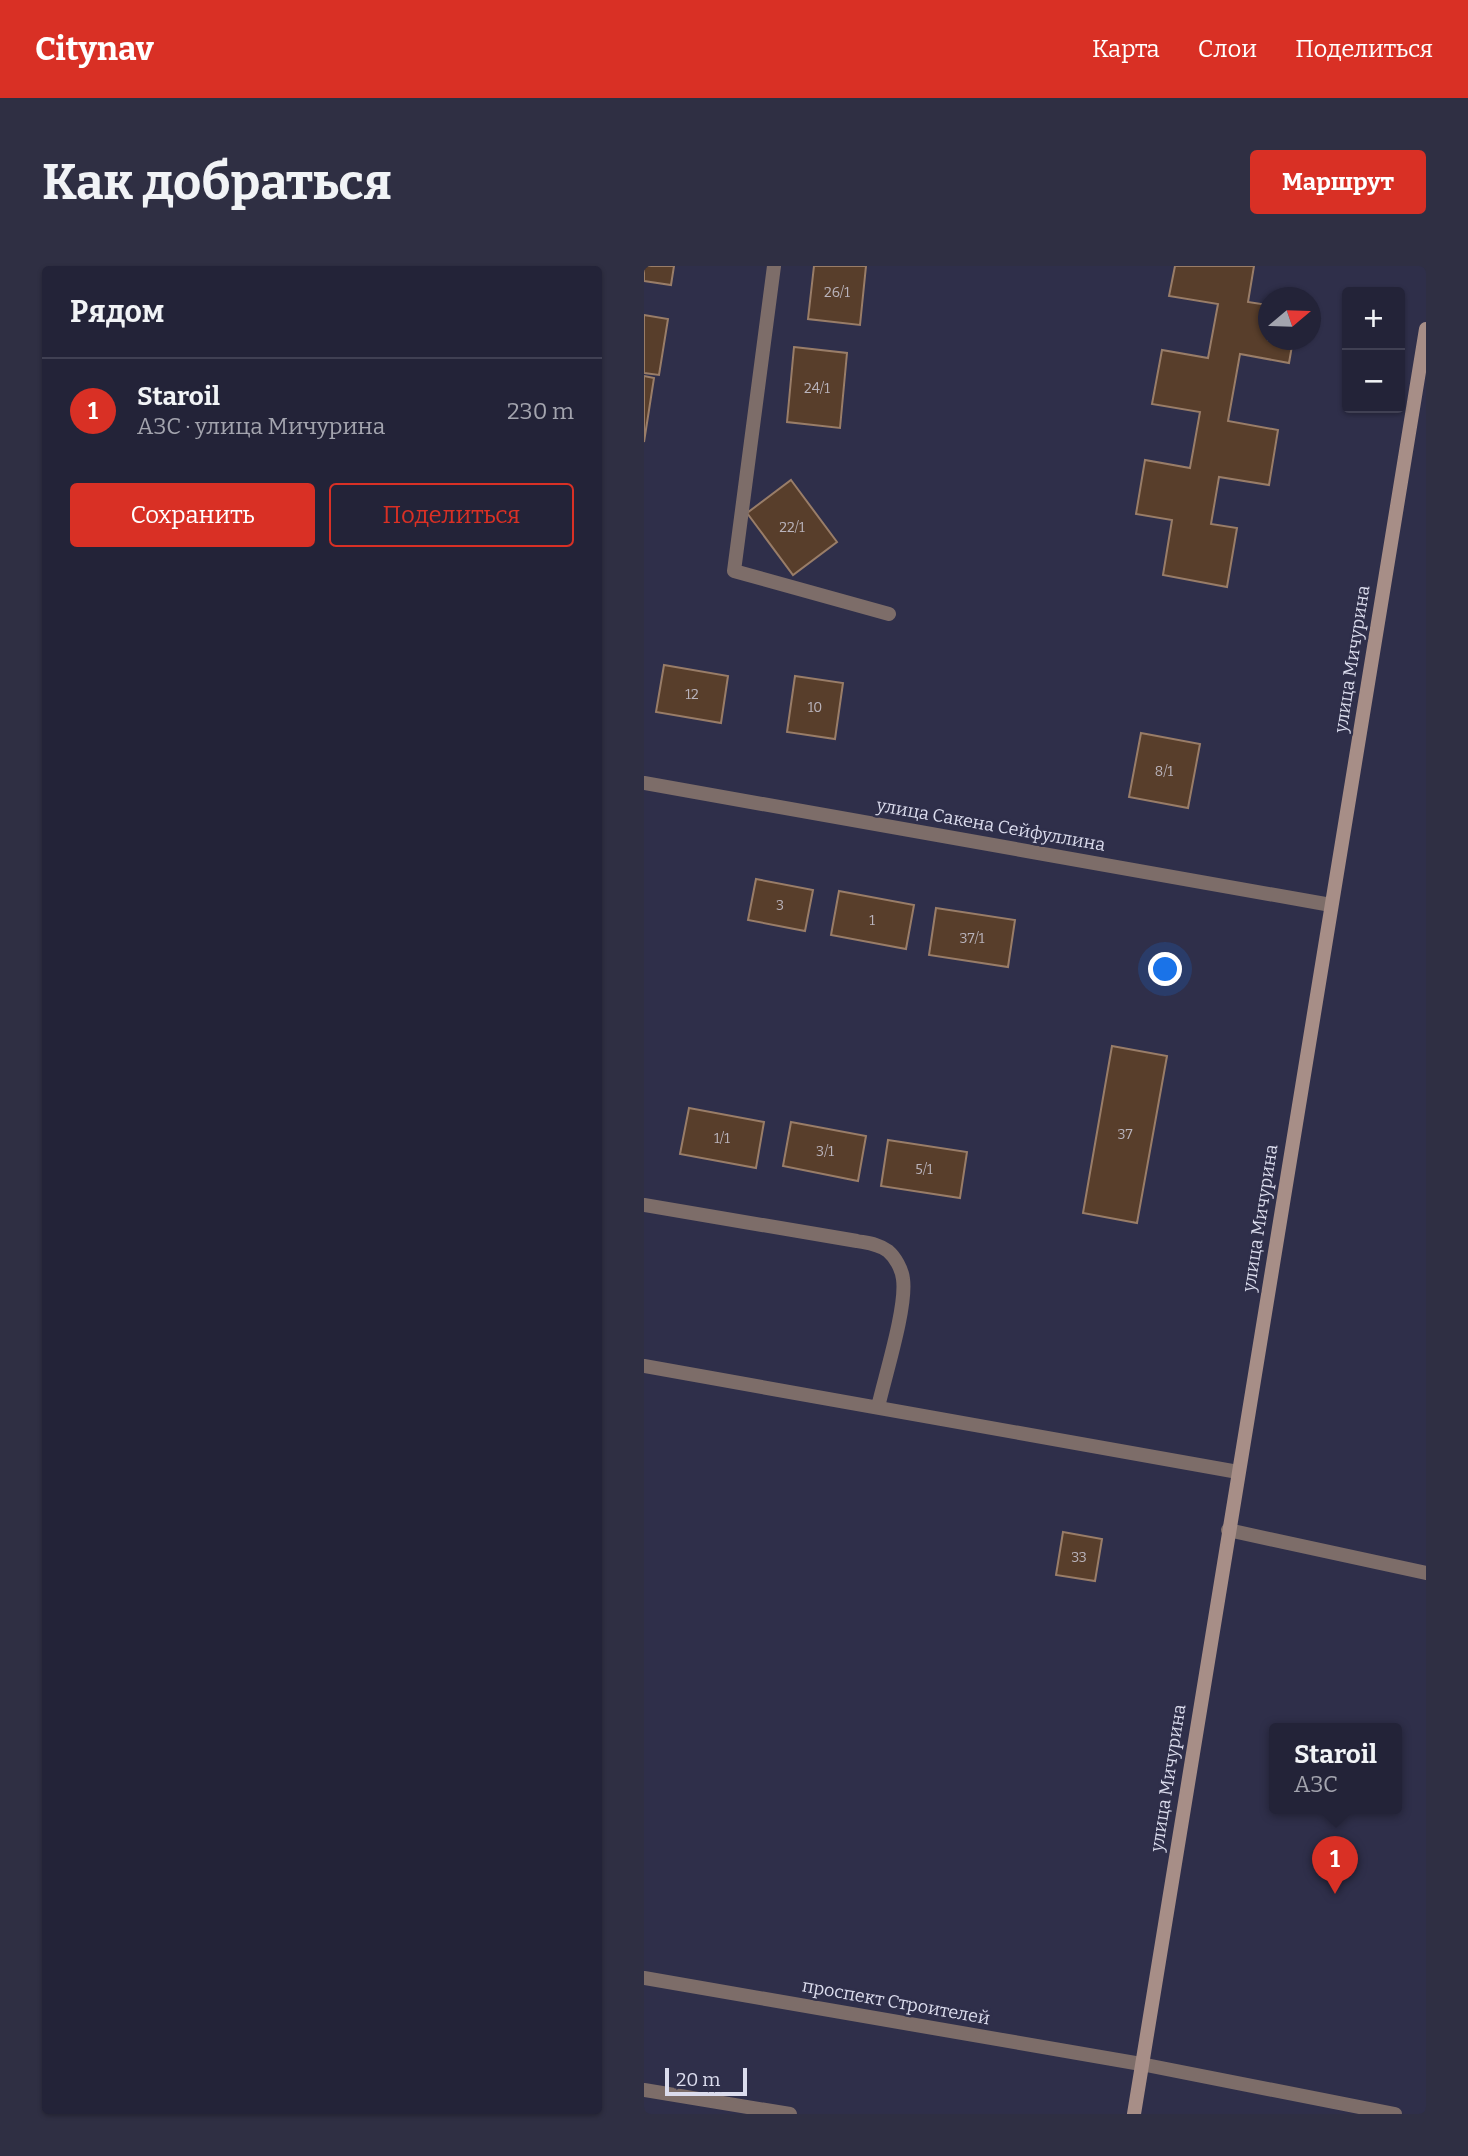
<!DOCTYPE html>
<html lang="ru">
<head>
<meta charset="utf-8">
<style>
	:root { --surface:#232338; --page:#2f2f43; --text:#f1f3f6; --muted:#a3a4ae; --line:#404053; --accent:#d93025 }
	body { margin:0; font-family:Bitter,serif; background:var(--page); color:var(--text) }
	.controls { position:absolute; right:21px; top:21px; display:grid; overflow:hidden; border-radius:7px; box-shadow:0 2px 5px #0004 }
	.controls button { width:63px; height:63px; display:grid; place-items:center; padding:0; border:0; border-bottom:2px solid var(--line); background:var(--surface); color:var(--text); font:35px sans-serif }
	.compass { position:absolute; left:614px; top:21px; width:63px; height:63px; border-radius:50%; background:var(--surface); box-shadow:0 2px 5px #0004; rotate:71deg }
	.scale { position:absolute; left:21px; bottom:18px; width:82px; box-sizing:border-box; padding-left:7px; border:4px solid #dbdced; border-top:0; font-size:19px; line-height:24px; white-space:nowrap; color:#dbdced; -webkit-text-stroke:5px #2f2f4a; paint-order:stroke }
	.you { position:absolute; left:522px; top:704px; width:24px; height:24px; margin:-18px; border:5px solid #fff; border-radius:50%; background:#1a73e8; box-shadow:0 0 0 10px #1a73e833 }
	.badge { display:grid; place-items:center; width:46px; height:46px; border-radius:50%; background:var(--accent); color:#fff; font-size:23px; font-weight:700 }
	.pin { position:absolute; translate:-50% -58px; filter:drop-shadow(0 2px 4px #0008) }
	.pin::after { content:''; position:absolute; top:37px; width:24px; height:21px; background:inherit; clip-path:polygon(0 0,100% 0,50% 100%) }
	.popup { position:absolute; left:625px; top:1457px; width:133px; height:91px; box-sizing:border-box; display:grid; place-content:center; border-radius:7px; background:var(--surface); filter:drop-shadow(0 2px 5px #0005); font-size:23px; white-space:nowrap; color:var(--muted) }
	.popup b { font-size:26px; color:var(--text) }
	.popup::after { content:''; position:absolute; left:50%; top:100%; margin-left:-14px; border:14px solid transparent; border-top-color:var(--surface) }
	.list { margin:0; padding:0; list-style:none }
	h2 { display:flex; justify-content:space-between; align-items:center; height:91px; margin:0; padding:0 28px; font-size:30px }
	h2 small { font-size:23px; font-weight:400; color:var(--muted) }
	.list li { display:grid; grid-template-columns:46px 1fr auto; gap:21px; align-items:center; box-sizing:border-box; height:105px; padding:0 28px; border-top:2px solid var(--line) }
	.list b { display:block; font-size:26px; white-space:nowrap }
	.list p { margin:0; font-size:23px; white-space:nowrap; color:var(--muted) }
	.list em { font-size:23px; font-style:normal; color:var(--muted) }
	.actions { display:flex; gap:14px; padding:21px 28px }
	.actions a { flex:1; padding:16px 0; border:2px solid var(--accent); border-radius:7px; text-align:center; font-size:24px; color:var(--accent) }
	.actions .main { background:var(--accent); color:#fff }
	.map { position:relative; flex:none; width:782px; height:1848px; overflow:hidden; border-radius:7px }
	header { display:flex; align-items:center; gap:42px; box-sizing:border-box; height:98px; padding:0 35px; background:var(--accent); color:#fff }
	header strong { font-size:33px }
	nav { display:flex; gap:38px; margin-inline-start:auto; font-size:24px }
	.intro { display:flex; align-items:center; justify-content:space-between; box-sizing:border-box; height:168px; padding:0 42px }
	h1 { margin:0; font-size:49px }
	.button { padding:18px 32px; border-radius:7px; background:var(--accent); color:#fff; font-size:24px; font-weight:700 }
	main { display:flex; gap:42px; padding:0 42px }
	aside { flex:1; background:var(--surface); border-radius:7px; box-shadow:0 2px 5px #0004 }
	.map>svg:first-child { display:block }
</style>
</head>
<body>
<header>
<strong>Citynav</strong>
<nav><a>Карта</a><a>Слои</a><a>Поделиться</a></nav>
</header>
<div class="intro"><h1>Как добраться</h1><a class="button">Маршрут</a></div>
<main>
<aside>
<h2>Рядом<small></small></h2>
<ul class="list">
<li><span class="badge">1</span><div><b>Staroil</b><p>АЗС · улица Мичурина</p></div><em>230 m</em></li>
</ul>
<div class="actions"><a class="main">Сохранить</a><a>Поделиться</a></div>
</aside>
<div class="map">
<svg width="782" height="1848" viewBox="0 0 782 1848">
	<rect width="100%" height="100%" fill="#2f2f4a"/>
	<path fill="#583e2b" stroke="#997d68" stroke-width="2" d="M 0,0 L 30,0 L 27,19 L 0,15 Z
		M 170,0 L 222,0 L 216,59 L 164,53 Z
		M 531,0 L 610,0 L 604,36 L 624,39 L 624,74 L 649,74 L 645,97 L 596,88 L 584,155 L 634,164 L 625,219 L 575,211 L 567,258 L 593,262 L 583,321 L 519,309 L 528,254 L 492,248 L 501,194 L 546,202 L 556,146 L 508,138 L 518,84 L 564,92 L 574,38 L 525,30 Z
		M 0,49 L 24,53 L 15,109 L 0,107 Z
		M 150,81 L 203,87 L 196,162 L 143,156 Z
		M 0,110 L 10,112 L 0,176 Z
		M 147,214 L 193,276 L 149,309 L 103,247 Z
		M 20,399 L 84,410 L 77,457 L 12,446 Z
		M 151,410 L 199,417 L 191,473 L 143,466 Z
		M 497,467 L 556,478 L 544,542 L 485,531 Z
		M 112,613 L 169,624 L 161,665 L 104,654 Z
		M 195,625 L 270,639 L 262,683 L 187,669 Z
		M 292,642 L 371,654 L 364,701 L 285,689 Z
		M 468,780 L 523,790 L 493,957 L 439,947 Z
		M 45,842 L 120,856 L 112,902 L 36,888 Z
		M 147,856 L 222,870 L 214,915 L 139,900 Z
		M 244,874 L 323,886 L 316,932 L 237,920 Z
		M 419,1266 L 458,1273 L 451,1315 L 412,1309 Z"/>
	<g fill="none" stroke-linecap="round" stroke-linejoin="round">
		<path stroke="#7d6d69" stroke-width="14" d="M 130,0 L 90,305 L 245,348
			M 0,939 L 213,975 C 223,977 235,978 244,985 C 251,991 258,1003 259,1013 C 263,1041 241,1110 234,1141
			M 0,1100 L 594,1206
			M 584,1264 L 782,1307
			M 497,1798 L 751,1848"/>
		<path stroke="#7d6d69" stroke-width="14" d="M 0,517 L 687,639
			M 0,1712 L 497,1798
			M 0,1824 L 146,1848"/>
		<path stroke="#a78e87" stroke-width="14" d="M 490,1848 L 782,63"/>
	</g>
	<g text-anchor="middle" stroke-width="5" stroke-linejoin="round" paint-order="stroke">
		<g font-size="14" fill="#bab4bc">
			<text x="193" y="31">26/1</text>
			<text x="173" y="127">24/1</text>
			<text x="148" y="266">22/1</text>
			<text x="48" y="433">12</text>
			<text x="171" y="446">10</text>
			<text x="520" y="510">8/1</text>
			<text x="136" y="644">3</text>
			<text x="228" y="659">1</text>
			<text x="328" y="677">37/1</text>
			<text x="481" y="873">37</text>
			<text x="78" y="877">1/1</text>
			<text x="181" y="890">3/1</text>
			<text x="280" y="908">5/1</text>
			<text x="435" y="1296">33</text>
		</g>
		<g font-size="18" fill="#dbdced" stroke="#2f2f4a">
			<text transform="translate(708 393) rotate(-81)" y="6">улица Мичурина</text>
			<text transform="translate(347 559) rotate(10)" y="6">улица Сакена Сейфуллина</text>
			<text transform="translate(616 952) rotate(-81)" y="6">улица Мичурина</text>
			<text transform="translate(524 1512) rotate(-81)" y="6">улица Мичурина</text>
			<text transform="translate(252 1736) rotate(10)" y="6">проспект Строителей</text>
		</g>
	</g>
</svg>
<div class="controls">
<button>+</button>
<button>−</button>
</div>
<svg class="compass" viewBox="-18 -18 36 36"><path d="M0-13l5 13h-10z" fill="#e53935"/><path d="M0 13l5-13h-10z" fill="#a3a4ae"/></svg>
<div class="scale">20 m</div>
<div class="you"></div>
<div class="pin badge" style="left:691px;top:1628px">1</div>
<div class="popup"><b>Staroil</b>АЗС</div>
</div>
</main>
</body>
</html>
